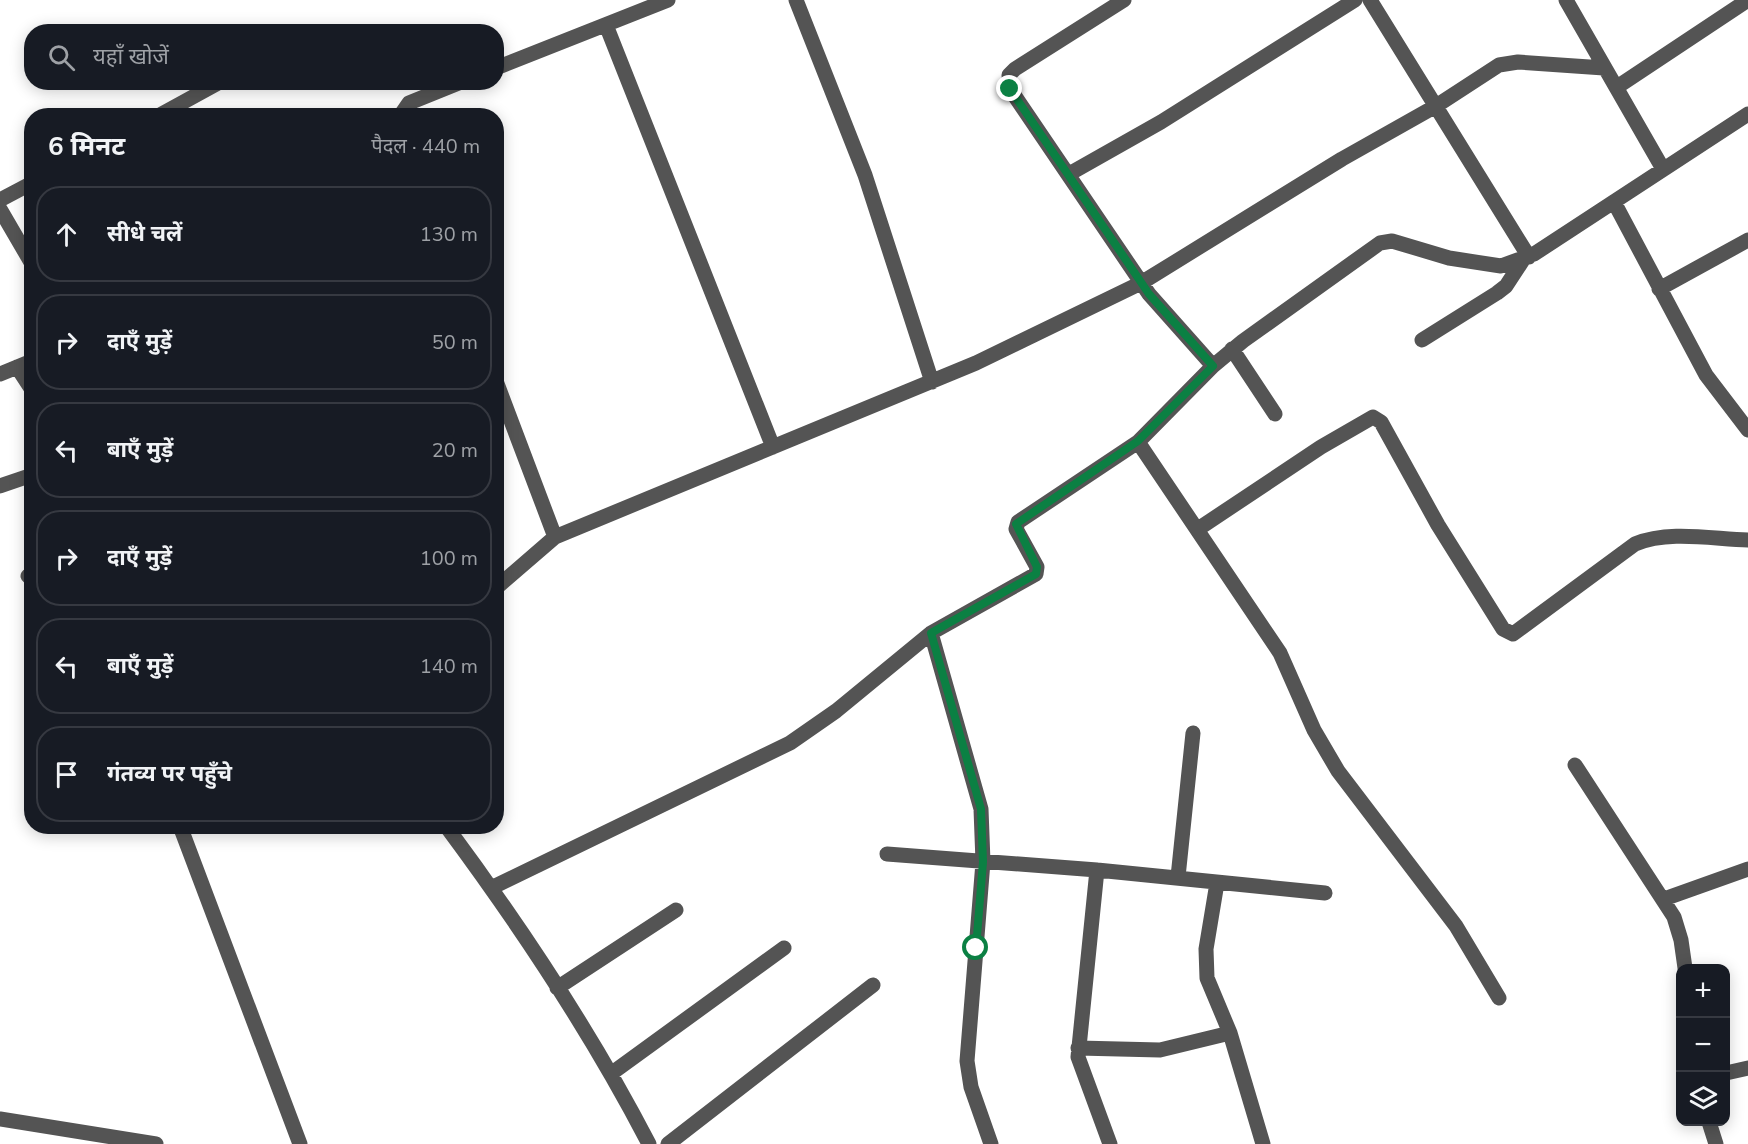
<!DOCTYPE html>
<html lang="hi">
<head>
<meta charset="utf-8">
<style>
	:root { --surface:#171b24; --page:#20242c; --text:#f1f3f6; --muted:#9ea1a6; --line:#363941 }
	body { margin:0; font-family:"Nunito Sans","Noto Sans Devanagari",sans-serif; background:var(--page); color:var(--text) }
	.controls { position:absolute; right:18px; bottom:18px; display:grid; overflow:hidden; border-radius:12px; box-shadow:0 3px 15px #0003 }
	.controls button { width:54px; height:54px; display:grid; place-items:center; padding:0; border:0; border-bottom:2px solid var(--line); background:var(--surface); color:var(--text); font:30px sans-serif }
	.stop { position:absolute; width:18px; height:18px; margin:-14px; border:4px solid #0b8043; border-radius:50%; background:#fff }
	.stop.end { background:#0b8043; border-color:#fff; box-shadow:0 2px 6px #0008 }
	.list { margin:0; padding:0; list-style:none }
	h2 { display:flex; justify-content:space-between; align-items:center; height:78px; margin:0; padding:0 24px; font-size:26px }
	h2 small { font-size:20px; font-weight:400; color:var(--muted) }
	.list li { display:grid; grid-template-columns:39px 1fr auto; gap:18px; align-items:center; box-sizing:border-box; height:96px; margin:0 12px 12px; padding:0 12px; border:2px solid var(--line); border-radius:24px }
	.list b { display:block; font-size:22px; white-space:nowrap }
	.list em { font-size:20px; font-style:normal; color:var(--muted) }
	.icon { flex:none; width:33px; height:33px; fill:none; stroke:currentColor; stroke-width:2; stroke-linecap:round; stroke-linejoin:round }
	.map { position:relative; flex:none; width:1748px; height:1144px; overflow:hidden }
	.search { position:absolute; background:var(--surface); box-shadow:0 3px 15px #0003; left:24px; top:24px; width:480px; height:66px; display:flex; align-items:center; gap:15px; box-sizing:border-box; padding:0 21px; border-radius:24px; color:var(--muted); font-size:22px }
	.panel { position:absolute; background:var(--surface); box-shadow:0 3px 15px #0003; left:24px; top:108px; width:480px; height:726px; border-radius:24px }
	.map>svg:first-child { display:block }
</style>
</head>
<body>
<div class="map">
<svg width="1748" height="1144" viewBox="0 0 1748 1144">
	<rect width="100%" height="100%" fill="#fff"/>
	<g fill="none" stroke-linecap="round" stroke-linejoin="round">
		<path stroke="#545454" stroke-width="15" d="M 796,0 L 865,175 L 932,382
			M 1124,0 L 1015,69 L 1009,75 L 1010,89 L 1149,294 L 1213,366
			M 1370,0 L 1529,257
			M 1566,0 L 1663,169
			M 606,25 L 773,447
			M 496,68 L 668,0
			M 1617,87 L 1748,0
			M 158,116 L 220,82
			M 400,116 L 409,103 L 461,82
			M 1069,174 L 1161,122 L 1355,0
			M 0,200 L 32,183
			M 1614,202 L 1706,375 L 1748,430
			M 0,209 L 32,264
			M 1659,289 L 1748,240
			M 1422,340 L 1497,293 L 1506,286 L 1523,260
			M 1232,349 L 1275,414
			M 17,367 L 32,390
			M 0,374 L 32,361
			M 496,381 L 555,537
			M 1138,442 L 1280,653 L 1314,730 L 1338,771 L 1456,926 L 1499,998
			M 0,486 L 32,475
			M 1198,529 L 1321,447 L 1373,417 L 1381,422 L 1438,525 L 1503,629 L 1513,634 L 1635,544 C 1669,530 1712,539 1748,540
			M 28,576 L 32,575
			M 496,588 L 555,537 L 976,363 L 1141,283 L 1342,159 L 1436,106 L 1499,65 L 1518,62 L 1604,68
			M 931,633 L 981,809 L 983,862 L 967,1061 L 971,1087 L 991,1144
			M 1575,765 L 1674,917 L 1681,940 L 1685,968
			M 180,826 L 300,1144
			M 446,826 C 521,927 591,1032 649,1144
			M 887,854 L 1097,870 L 1325,893
			M 1097,870 L 1078,1057 L 1110,1144
			M 1178,877 L 1193,733
			M 1217,883 L 1206,949 L 1207,978 L 1230,1033 L 1263,1144
			M 491,888 L 790,743 L 836,711 L 931,633 L 1036,574 L 1037,567 L 1016,529 L 1018,522 L 1138,442 L 1213,366 L 1243,341 L 1380,243 L 1392,241 L 1449,258 L 1501,266 L 1534,254 L 1748,114
			M 1664,899 L 1748,869
			M 557,988 L 676,910
			M 1078,1048 L 1160,1050 L 1230,1033
			M 612,1073 L 784,948
			M 1726,1073 L 1748,1068
			M 0,1119 L 156,1144
			M 1709,1122 L 1716,1144
			M 668,1144 L 873,985"/>
	</g>
	<g fill="none" stroke-linecap="round" stroke-linejoin="round">
		<path stroke="#0b8043" stroke-width="8" d="M 976,948 L 983,862 L 981,809 L 931,633 L 1036,574 L 1037,567 L 1016,524 L 1138,441 L 1213,366 L 1149,294 L 1010,89"/>
	</g>
</svg>
<div class="controls">
<button>+</button>
<button>−</button>
<button><svg class="icon" aria-label="layers" viewBox="0 0 24 24"><path d="M12 4l9 5-9 5-9-5zM3 14l9 5 9-5"/></svg></button>
</div>
<div class="stop" style="left:976px;top:948px"></div>
<div class="stop end" style="left:1010px;top:89px"></div>
<div class="search"><svg class="icon" aria-label="search" viewBox="0 0 24 24"><circle cx="10" cy="10" r="6"/><path d="M15 15l6 6"/></svg>यहाँ खोजें</div>
<section class="panel">
<h2>6 मिनट<small>पैदल · 440 m</small></h2>
<ul class="list">
<li><svg class="icon" aria-label="ahead" viewBox="0 0 24 24"><path d="M12 20V5M6 11l6-6 6 6"/></svg><div><b>सीधे चलें</b></div><em>130 m</em></li>
<li><svg class="icon" aria-label="right" viewBox="0 0 24 24"><path d="M7 20v-9h11M14 6l5 5-5 5"/></svg><div><b>दाएँ मुड़ें</b></div><em>50 m</em></li>
<li><svg class="icon" aria-label="left" viewBox="0 0 24 24"><path d="M17 20v-9H6M10 6l-5 5 5 5"/></svg><div><b>बाएँ मुड़ें</b></div><em>20 m</em></li>
<li><svg class="icon" aria-label="right" viewBox="0 0 24 24"><path d="M7 20v-9h11M14 6l5 5-5 5"/></svg><div><b>दाएँ मुड़ें</b></div><em>100 m</em></li>
<li><svg class="icon" aria-label="left" viewBox="0 0 24 24"><path d="M17 20v-9H6M10 6l-5 5 5 5"/></svg><div><b>बाएँ मुड़ें</b></div><em>140 m</em></li>
<li><svg class="icon" aria-label="arrive" viewBox="0 0 24 24"><path d="M6 21V4h12l-3 4 3 4H6"/></svg><div><b>गंतव्य पर पहुँचे</b></div></li>
</ul>
</section>
</div>
</body>
</html>
